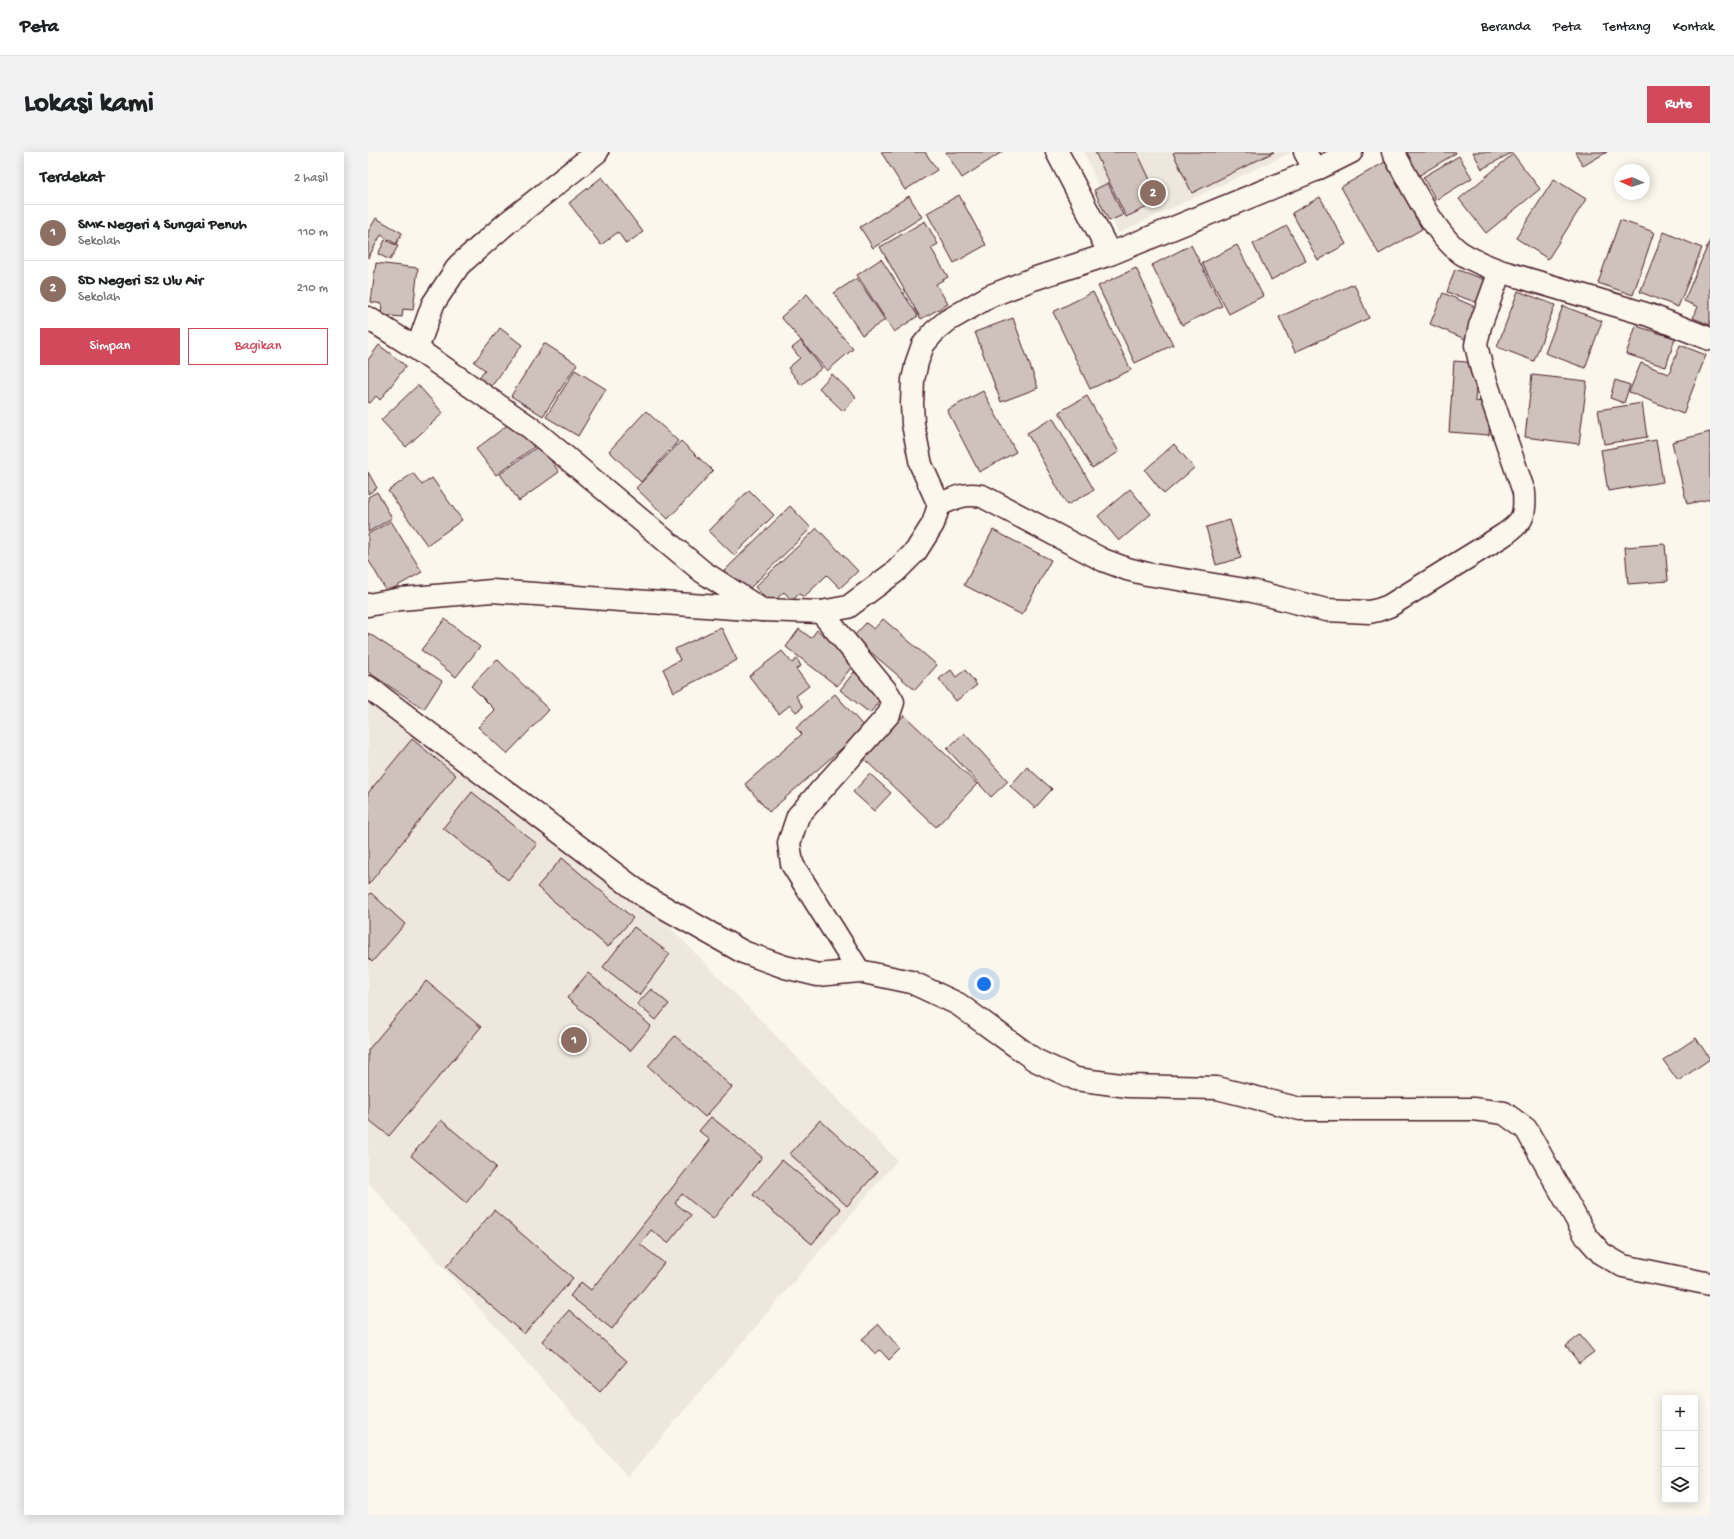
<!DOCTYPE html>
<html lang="id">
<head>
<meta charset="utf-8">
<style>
	:root { --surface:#fff; --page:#f2f2f2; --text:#202124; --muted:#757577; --line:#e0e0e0; --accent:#d1495b }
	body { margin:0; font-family:"Gochi Hand",sans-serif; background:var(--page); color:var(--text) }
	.controls { position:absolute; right:12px; bottom:12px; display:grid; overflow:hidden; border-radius:0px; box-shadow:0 2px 10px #0003 }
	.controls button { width:36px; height:36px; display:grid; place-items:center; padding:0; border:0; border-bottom:1px solid var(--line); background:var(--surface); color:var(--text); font:20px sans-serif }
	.compass { position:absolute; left:1246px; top:12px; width:36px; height:36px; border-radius:50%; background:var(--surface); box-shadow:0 2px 10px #0003; rotate:273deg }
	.you { position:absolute; left:616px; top:832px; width:14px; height:14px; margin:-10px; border:3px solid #fff; border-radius:50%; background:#1a73e8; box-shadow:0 0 0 6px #1a73e833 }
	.badge { display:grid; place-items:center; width:26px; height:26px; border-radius:50%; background:var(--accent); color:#fff; font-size:13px; font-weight:700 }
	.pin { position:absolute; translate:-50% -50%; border:2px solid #fff; box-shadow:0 1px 4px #0006 }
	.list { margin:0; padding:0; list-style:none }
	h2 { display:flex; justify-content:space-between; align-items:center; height:52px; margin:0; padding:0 16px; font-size:17px }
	h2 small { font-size:13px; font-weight:400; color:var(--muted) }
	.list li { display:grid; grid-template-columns:26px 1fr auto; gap:12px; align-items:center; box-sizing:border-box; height:56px; padding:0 16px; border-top:1px solid var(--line) }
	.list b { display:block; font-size:15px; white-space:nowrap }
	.list p { margin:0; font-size:13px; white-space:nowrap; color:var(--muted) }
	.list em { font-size:13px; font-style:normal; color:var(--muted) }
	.actions { display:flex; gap:8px; padding:12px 16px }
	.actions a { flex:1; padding:9px 0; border:1px solid var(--accent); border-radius:0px; text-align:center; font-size:14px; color:var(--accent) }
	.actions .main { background:var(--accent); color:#fff }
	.icon { flex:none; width:22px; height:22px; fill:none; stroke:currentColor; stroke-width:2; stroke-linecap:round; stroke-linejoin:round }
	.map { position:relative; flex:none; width:1342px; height:1363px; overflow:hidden; border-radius:0px }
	header { display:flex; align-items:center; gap:24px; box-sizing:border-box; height:56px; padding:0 20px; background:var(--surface); border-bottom:1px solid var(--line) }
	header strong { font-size:19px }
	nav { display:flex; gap:22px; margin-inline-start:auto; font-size:14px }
	.intro { display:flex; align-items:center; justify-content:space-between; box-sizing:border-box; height:96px; padding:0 24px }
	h1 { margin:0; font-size:28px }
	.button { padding:10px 18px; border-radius:0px; background:var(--accent); color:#fff; font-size:14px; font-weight:700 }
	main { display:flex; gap:24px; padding:0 24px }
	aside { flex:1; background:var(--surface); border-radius:0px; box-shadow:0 2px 10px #0003 }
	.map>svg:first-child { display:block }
</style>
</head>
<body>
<header>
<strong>Peta</strong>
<nav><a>Beranda</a><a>Peta</a><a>Tentang</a><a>Kontak</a></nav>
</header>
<div class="intro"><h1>Lokasi kami</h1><a class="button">Rute</a></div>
<main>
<aside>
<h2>Terdekat<small>2 hasil</small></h2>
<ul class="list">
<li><span class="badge" style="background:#8d6e63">1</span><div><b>SMK Negeri 4 Sungai Penuh</b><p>Sekolah</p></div><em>110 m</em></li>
<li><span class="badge" style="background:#8d6e63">2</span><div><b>SD Negeri 52 Ulu Air</b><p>Sekolah</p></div><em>210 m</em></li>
</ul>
<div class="actions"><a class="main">Simpan</a><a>Bagikan</a></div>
</aside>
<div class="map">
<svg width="1342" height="1363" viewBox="0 0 1342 1363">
	<rect width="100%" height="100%" fill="#fbf7ec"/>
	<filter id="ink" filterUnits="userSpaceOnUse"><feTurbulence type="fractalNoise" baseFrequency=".025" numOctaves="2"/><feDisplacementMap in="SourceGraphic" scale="8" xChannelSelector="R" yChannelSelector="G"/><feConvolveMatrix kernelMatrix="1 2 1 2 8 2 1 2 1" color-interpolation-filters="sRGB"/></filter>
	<g filter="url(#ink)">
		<path fill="#eee7de" d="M 716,0 L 924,0 L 750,81 Z
			M 0,548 L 295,768 L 529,1008 L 260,1325 L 0,1030 Z"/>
		<path fill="#cfc2bc" stroke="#4a1f2b" d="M 513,0 L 557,0 L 569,18 L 537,38 Z
			M 578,0 L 634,0 L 594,26 Z
			M 727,0 L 769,0 L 792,49 L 758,65 Z
			M 807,0 L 906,0 L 824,41 L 805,1 Z
			M 1030,0 L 1088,0 L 1088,1 L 1045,27 Z
			M 1105,0 L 1145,0 L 1114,17 Z
			M 1207,0 L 1239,0 L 1215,14 Z
			M 1145,2 L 1172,37 L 1118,81 L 1091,47 Z
			M 1091,4 L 1104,26 L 1068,48 L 1055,25 Z
			M 1017,10 L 1054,77 L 1011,102 L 973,35 Z
			M 234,25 L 275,80 L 258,92 L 250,80 L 233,93 L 201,51 Z
			M 1186,27 L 1218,47 L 1180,107 L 1148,86 Z
			M 740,31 L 755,63 L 741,69 L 726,38 Z
			M 591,43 L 618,93 L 586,111 L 559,61 Z
			M 541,44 L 554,65 L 505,96 L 492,75 Z
			M 952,45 L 978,92 L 950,108 L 924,61 Z
			M 8,66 L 34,81 L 28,92 L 13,83 L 0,106 L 0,80 Z
			M 1252,68 L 1286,80 L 1265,143 L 1230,131 Z
			M 557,69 L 570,92 L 563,96 L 580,125 L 568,132 L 580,152 L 553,167 L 512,95 Z
			M 919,74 L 938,109 L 903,128 L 885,92 Z
			M 1296,80 L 1334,96 L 1310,155 L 1272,140 Z
			M 17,88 L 30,94 L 22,108 L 10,102 Z
			M 1342,88 L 1342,173 L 1325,166 L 1330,155 L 1316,149 Z
			M 823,93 L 854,154 L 814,173 L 784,113 Z
			M 869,93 L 895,144 L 861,162 L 834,111 Z
			M 513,107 L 550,164 L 526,180 L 489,123 Z
			M 8,111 L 50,116 L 45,158 L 35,157 L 34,165 L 13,163 L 14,152 L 3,150 Z
			M 768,116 L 805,193 L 767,211 L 730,134 Z
			M 1087,117 L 1121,129 L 1113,152 L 1079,140 Z
			M 489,126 L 517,168 L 494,183 L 466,141 Z
			M 986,132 L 1001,166 L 927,200 L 911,165 Z
			M 1150,139 L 1187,153 L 1166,209 L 1129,195 Z
			M 725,140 L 763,218 L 722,237 L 685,160 Z
			M 1075,141 L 1110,156 L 1097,187 L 1062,172 Z
			M 439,142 L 485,197 L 459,219 L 413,165 Z
			M 1195,154 L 1234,169 L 1217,216 L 1177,201 Z
			M 645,166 L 670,236 L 633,250 L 607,180 Z
			M 1268,174 L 1307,186 L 1298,215 L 1258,202 Z
			M 132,176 L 154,193 L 120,239 L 108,231 L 117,218 L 106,210 Z
			M 433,189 L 454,216 L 433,233 L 420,216 L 432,206 L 424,196 Z
			M 176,191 L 209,212 L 175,264 L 143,244 Z
			M 11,193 L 38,214 L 12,248 L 8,244 L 2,251 L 0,250 L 0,208 Z
			M 1312,193 L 1338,203 L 1315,262 L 1261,240 L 1273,211 L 1301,222 Z
			M 1086,209 L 1110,211 L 1107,249 L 1123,251 L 1121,283 L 1081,280 Z
			M 207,218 L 238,237 L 210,284 L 178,265 Z
			M 464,222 L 488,245 L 475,259 L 451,236 Z
			M 1164,223 L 1219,229 L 1211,292 L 1157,285 Z
			M 1247,228 L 1262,233 L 1256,251 L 1242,246 Z
			M 50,233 L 75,261 L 38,295 L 13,268 Z
			M 615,239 L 648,300 L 611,320 L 579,258 Z
			M 719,244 L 751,300 L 724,316 L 691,260 Z
			M 1274,251 L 1279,285 L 1236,292 L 1230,258 Z
			M 278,259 L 310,289 L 273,330 L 241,299 Z
			M 685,266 L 726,338 L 699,353 L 659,281 Z
			M 146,268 L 166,295 L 128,323 L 108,297 Z
			M 1342,280 L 1342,347 L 1319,352 L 1304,290 Z
			M 1288,288 L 1295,330 L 1240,339 L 1233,298 Z
			M 313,289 L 345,319 L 300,367 L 268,336 Z
			M 806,292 L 826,316 L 796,342 L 777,318 Z
			M 172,293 L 191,320 L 151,349 L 132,322 Z
			M 0,320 L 9,336 L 0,342 Z
			M 45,321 L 54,333 L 64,326 L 94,368 L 59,393 L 20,339 Z
			M 762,337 L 783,362 L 751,389 L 730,364 Z
			M 381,338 L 406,363 L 366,403 L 341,379 Z
			M 9,340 L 24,366 L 0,380 L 0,345 Z
			M 422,354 L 443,376 L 381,437 L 377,433 L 372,439 L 354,421 Z
			M 862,368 L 873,406 L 848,413 L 838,375 Z
			M 23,369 L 54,420 L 19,440 L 0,407 L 0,382 Z
			M 449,376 L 490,419 L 472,436 L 459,423 L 436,445 L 431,442 L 424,449 L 416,440 L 403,452 L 387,435 Z
			M 625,378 L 683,408 L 654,463 L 596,433 Z
			M 1297,392 L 1300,429 L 1260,432 L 1257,395 Z
			M 77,467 L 112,495 L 88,525 L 53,498 Z
			M 515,467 L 569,513 L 547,538 L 485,485 L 498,471 L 506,477 Z
			M 353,475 L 369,508 L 306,540 L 295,517 L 312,508 L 307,497 Z
			M 431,477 L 443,486 L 449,478 L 488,509 L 469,534 L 418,495 Z
			M 0,481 L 74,529 L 56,557 L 0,520 Z
			M 414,499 L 424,511 L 429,507 L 433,514 L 428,517 L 441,534 L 428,544 L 435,555 L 428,560 L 422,553 L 411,562 L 381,524 Z
			M 129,507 L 181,558 L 139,602 L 110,575 L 127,558 L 103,534 Z
			M 583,518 L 588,525 L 597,518 L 609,533 L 588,549 L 571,527 Z
			M 486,520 L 516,543 L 502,561 L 472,538 Z
			M 467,542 L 497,576 L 401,660 L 377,632 L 434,582 L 428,576 Z
			M 536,563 L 609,632 L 568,675 L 496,607 Z
			M 596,581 L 640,629 L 623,645 L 579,597 Z
			M 44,587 L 88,623 L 0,733 L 0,641 Z
			M 659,615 L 684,637 L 667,656 L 642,634 Z
			M 502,622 L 523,641 L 506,659 L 485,640 Z
			M 104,640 L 169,692 L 140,728 L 75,676 Z
			M 194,706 L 265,766 L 240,795 L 169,735 Z
			M 3,741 L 37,772 L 4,810 L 0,806 L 0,744 Z
			M 266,775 L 302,802 L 271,843 L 235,815 Z
			M 220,821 L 283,874 L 262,899 L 199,846 Z
			M 58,829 L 113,875 L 21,984 L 0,967 L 0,898 Z
			M 283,837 L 301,852 L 288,868 L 269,852 Z
			M 307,884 L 364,935 L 337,965 L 280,914 Z
			M 1328,886 L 1342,907 L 1310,929 L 1295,908 Z
			M 343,965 L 394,1005 L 345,1067 L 314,1042 L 307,1051 L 323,1063 L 300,1091 L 283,1078 L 272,1092 L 296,1111 L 244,1177 L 202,1144 L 213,1130 L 223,1138 L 342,988 L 331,979 Z
			M 73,968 L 128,1015 L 98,1051 L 43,1004 Z
			M 452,968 L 509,1020 L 479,1054 L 422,1002 Z
			M 414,1008 L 473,1057 L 444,1092 L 385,1043 Z
			M 126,1058 L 205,1126 L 156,1182 L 78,1115 Z
			M 201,1158 L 259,1209 L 232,1240 L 174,1189 Z
			M 511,1172 L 532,1197 L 521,1208 L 512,1198 L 507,1202 L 494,1187 Z
			M 1212,1183 L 1226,1200 L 1211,1211 L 1198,1194 Z"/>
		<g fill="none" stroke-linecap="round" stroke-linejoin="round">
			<g stroke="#4a1f2b" stroke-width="25">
				<path id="minor" d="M 937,0 L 947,18
					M 1025,0 C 1042,30 1066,82 1093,101 C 1105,109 1119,114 1132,119 L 1281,163 L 1342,187
					M 0,166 L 49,197 L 163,276 L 335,420 L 394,458
					M 49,197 L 65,152 L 91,113 L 139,71 L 229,0
					M 571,353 C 588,345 596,341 614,344 L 735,408 L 759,417 L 779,422 L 884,439 L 958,458 L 1001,460 L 1010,458 L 1021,454 L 1134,384 C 1154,371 1158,365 1156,340 L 1114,218 L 1108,193 L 1112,174 L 1132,119
					M 453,460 L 519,540 L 525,550 L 521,562 L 430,664 L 421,691 L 424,712 L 491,819
					M 0,535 L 276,744 L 375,800 L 417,815 L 450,823 L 491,819 L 543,830 L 590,852 L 667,908 L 708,927 L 760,934 L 849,936 L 932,957 L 1105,957 L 1136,961 L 1158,977 L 1218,1084 L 1234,1102 L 1255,1114 L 1342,1132"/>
			</g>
			<g stroke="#4a1f2b" stroke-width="25">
				<path id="tertiary" d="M 689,0 L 742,102
					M 0,453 L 33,447 L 124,439 L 394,458 L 453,460 L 480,455 L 527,420 L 548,399 L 565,372 L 571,353 L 553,313 L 545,272 L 544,252 L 545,228 L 549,210 L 555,193 L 566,180 L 579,169 L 622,144 L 665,127 L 742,102 L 947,18 L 983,0"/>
			</g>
			<use href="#minor" stroke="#fbf7ec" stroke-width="22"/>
			<use href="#tertiary" stroke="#fbf7ec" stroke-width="22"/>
		</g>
	</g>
</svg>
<div class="controls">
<button>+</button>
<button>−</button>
<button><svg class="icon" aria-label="layers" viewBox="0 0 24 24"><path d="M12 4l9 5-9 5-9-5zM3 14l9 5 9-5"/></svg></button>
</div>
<svg class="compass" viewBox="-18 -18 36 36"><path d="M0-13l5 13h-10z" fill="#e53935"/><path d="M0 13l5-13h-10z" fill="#757577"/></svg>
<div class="you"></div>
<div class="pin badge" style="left:206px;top:888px;background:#8d6e63">1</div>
<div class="pin badge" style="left:785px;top:41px;background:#8d6e63">2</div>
</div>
</main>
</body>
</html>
